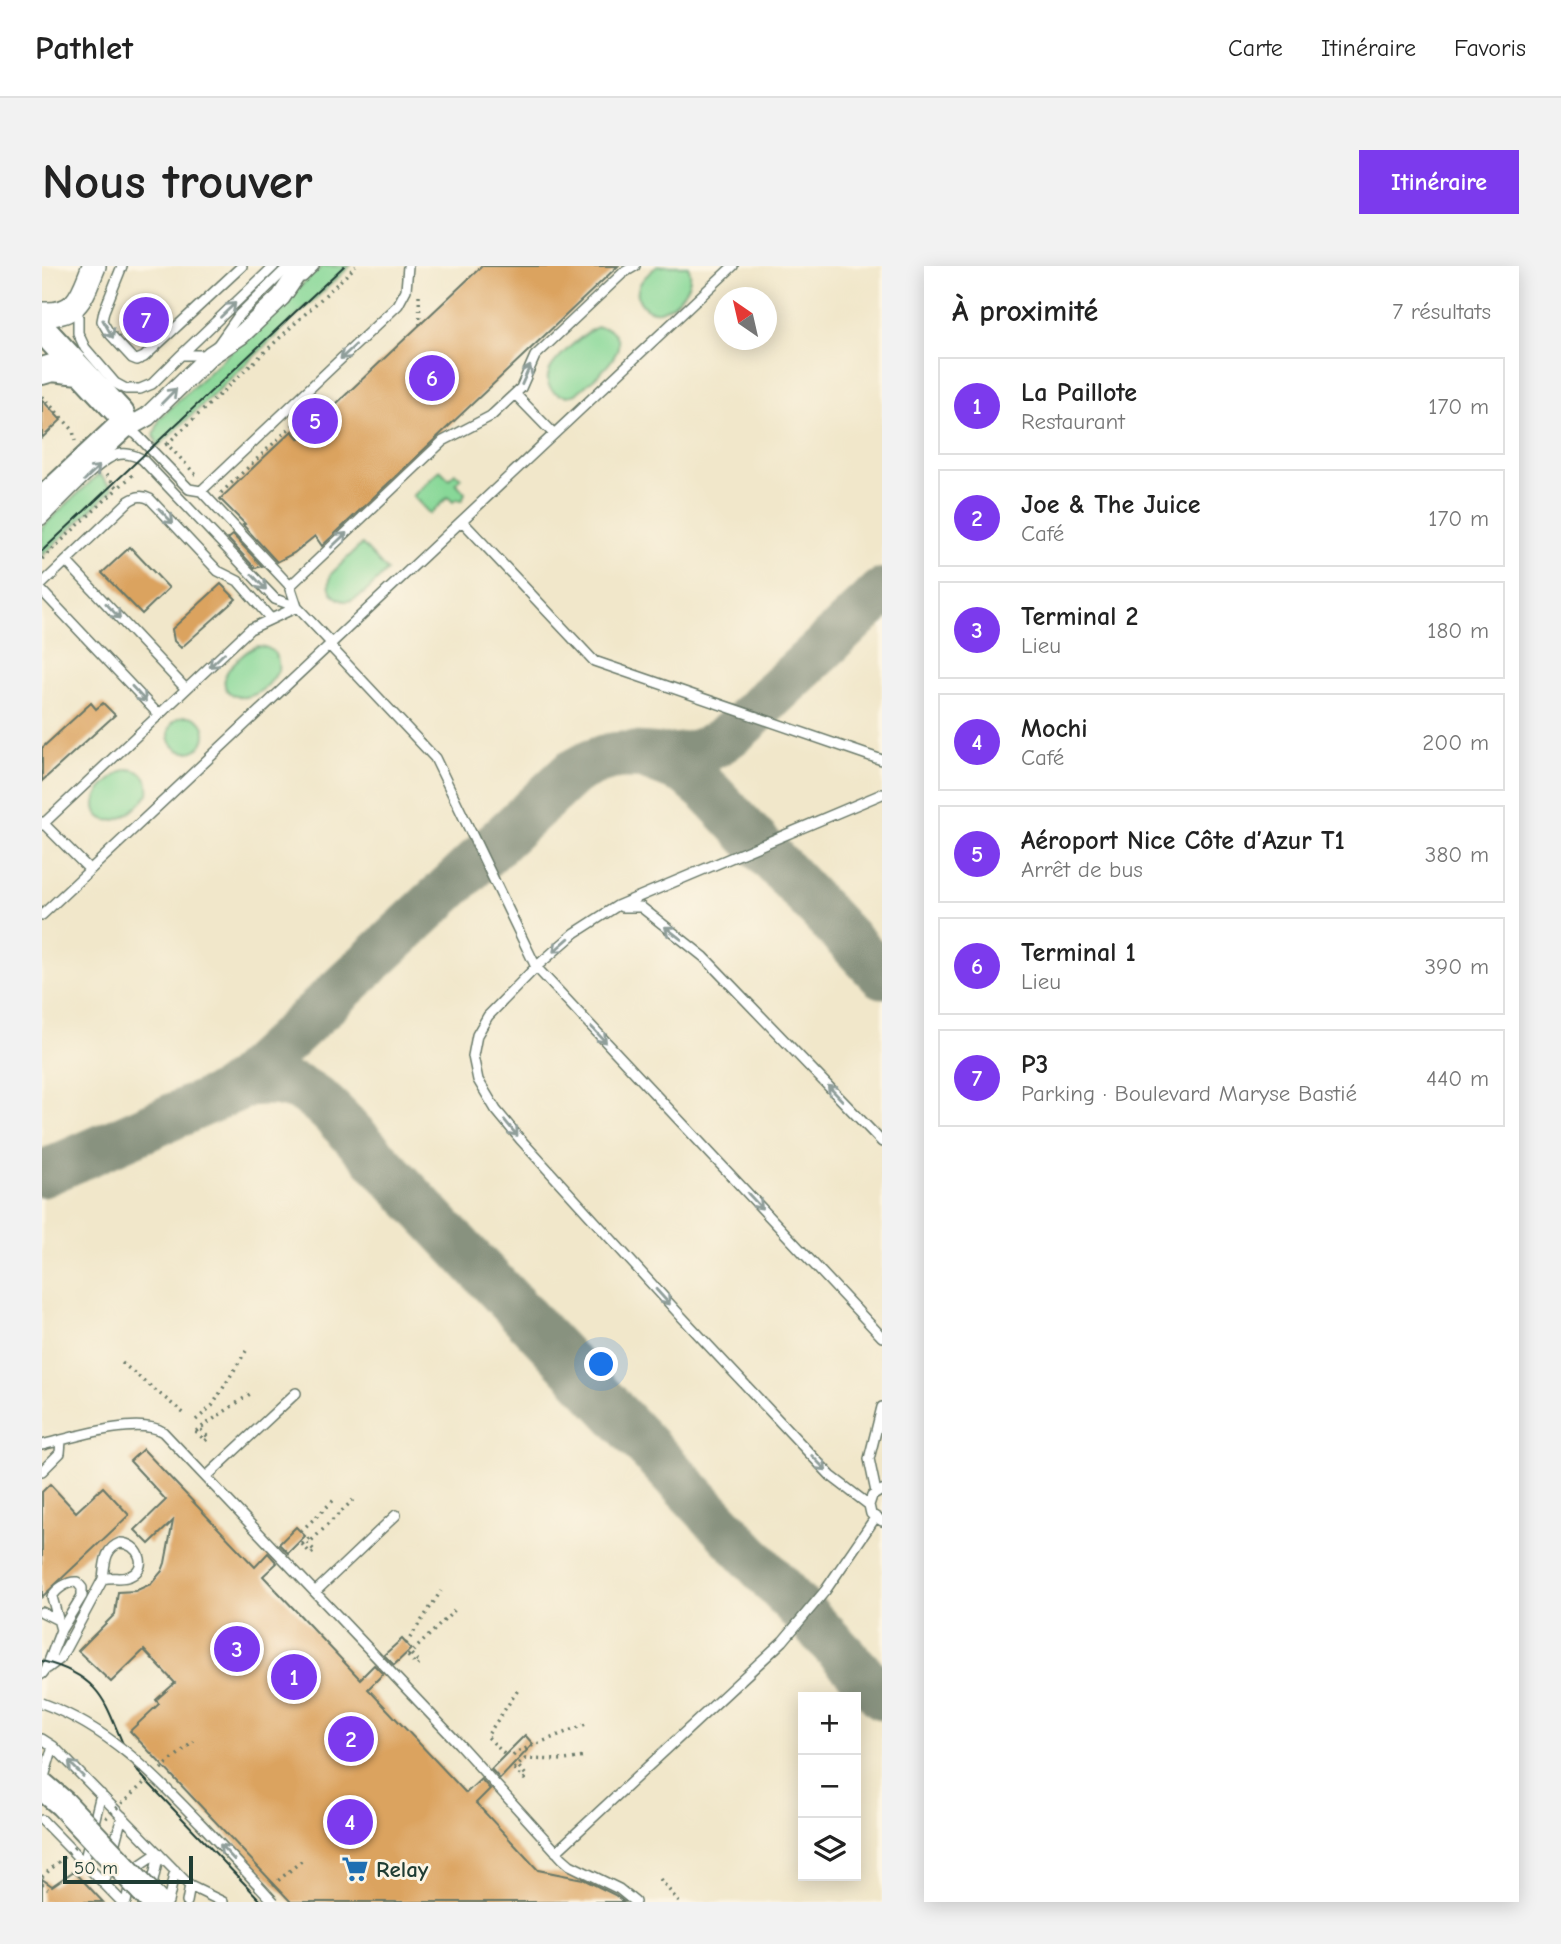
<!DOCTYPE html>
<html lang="fr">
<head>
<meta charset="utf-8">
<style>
	:root { --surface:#fff; --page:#f2f2f2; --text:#222; --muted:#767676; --line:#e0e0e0; --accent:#7c3aed }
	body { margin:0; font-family:"Comic Neue",sans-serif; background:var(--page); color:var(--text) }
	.controls { position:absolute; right:21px; bottom:21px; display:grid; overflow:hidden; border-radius:0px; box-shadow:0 4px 18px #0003 }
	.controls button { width:63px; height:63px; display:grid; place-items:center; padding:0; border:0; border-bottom:2px solid var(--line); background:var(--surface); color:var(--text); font:35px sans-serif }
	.compass { position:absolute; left:672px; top:21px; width:63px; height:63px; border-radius:50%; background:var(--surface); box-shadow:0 4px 18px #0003; rotate:326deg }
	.scale { position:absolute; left:21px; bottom:18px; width:130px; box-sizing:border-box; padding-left:7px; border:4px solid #1f3d34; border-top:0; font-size:19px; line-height:24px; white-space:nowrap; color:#1f3d34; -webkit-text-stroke:5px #fcf5e5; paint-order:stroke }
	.you { position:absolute; left:560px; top:1099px; width:24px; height:24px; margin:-18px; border:5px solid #fff; border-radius:50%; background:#1a73e8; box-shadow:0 0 0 10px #1a73e833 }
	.badge { display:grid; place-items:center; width:46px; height:46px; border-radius:50%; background:var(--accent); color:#fff; font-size:23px; font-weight:700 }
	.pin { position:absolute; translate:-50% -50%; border:4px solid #fff; box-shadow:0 2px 7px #0006 }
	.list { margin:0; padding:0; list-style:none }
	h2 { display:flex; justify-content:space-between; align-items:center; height:91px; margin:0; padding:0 28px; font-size:30px }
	h2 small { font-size:23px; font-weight:400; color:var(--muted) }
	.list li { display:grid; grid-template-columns:46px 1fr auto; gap:21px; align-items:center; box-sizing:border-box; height:98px; margin:0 14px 14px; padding:0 14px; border:2px solid var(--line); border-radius:0px }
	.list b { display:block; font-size:26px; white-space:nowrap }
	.list p { margin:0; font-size:23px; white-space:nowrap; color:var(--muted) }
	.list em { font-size:23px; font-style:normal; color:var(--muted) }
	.icon { flex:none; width:38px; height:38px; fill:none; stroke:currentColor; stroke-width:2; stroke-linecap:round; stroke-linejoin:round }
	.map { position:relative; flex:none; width:840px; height:1636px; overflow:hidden; border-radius:0px }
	header { display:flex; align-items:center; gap:42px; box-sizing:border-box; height:98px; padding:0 35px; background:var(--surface); border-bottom:2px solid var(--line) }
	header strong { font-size:33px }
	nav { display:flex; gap:38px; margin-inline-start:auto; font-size:24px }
	.intro { display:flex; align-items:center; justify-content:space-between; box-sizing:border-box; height:168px; padding:0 42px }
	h1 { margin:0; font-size:49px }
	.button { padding:18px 32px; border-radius:0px; background:var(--accent); color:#fff; font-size:24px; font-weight:700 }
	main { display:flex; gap:42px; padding:0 42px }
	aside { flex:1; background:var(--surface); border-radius:0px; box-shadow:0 4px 18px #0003 }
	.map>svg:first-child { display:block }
</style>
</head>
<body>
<header>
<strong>Pathlet</strong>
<nav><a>Carte</a><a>Itinéraire</a><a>Favoris</a></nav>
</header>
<div class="intro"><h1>Nous trouver</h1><a class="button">Itinéraire</a></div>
<main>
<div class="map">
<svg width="840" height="1636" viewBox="0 0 840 1636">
	<rect width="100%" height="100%" fill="#fcf5e5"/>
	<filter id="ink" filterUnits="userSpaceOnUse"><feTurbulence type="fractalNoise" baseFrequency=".0143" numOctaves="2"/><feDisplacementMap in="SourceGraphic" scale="14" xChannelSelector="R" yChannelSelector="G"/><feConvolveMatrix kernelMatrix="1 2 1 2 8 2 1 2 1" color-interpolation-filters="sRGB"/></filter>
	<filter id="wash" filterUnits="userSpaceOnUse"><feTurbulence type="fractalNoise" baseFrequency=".00686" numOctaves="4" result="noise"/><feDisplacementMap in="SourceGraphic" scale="28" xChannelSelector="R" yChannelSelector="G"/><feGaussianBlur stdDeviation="1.57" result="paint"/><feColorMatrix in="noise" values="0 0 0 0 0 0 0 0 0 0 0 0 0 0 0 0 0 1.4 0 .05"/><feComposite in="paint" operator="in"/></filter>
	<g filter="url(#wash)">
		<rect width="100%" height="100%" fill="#f1e7ca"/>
		<path fill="#88d898" stroke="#548a66" stroke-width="2" d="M 280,0 L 308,0 L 116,181 L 112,169 L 118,152 Z
			M 615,0 L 646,0 C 655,17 634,41 617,45 C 603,47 592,33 597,20 C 600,12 609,6 615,0 Z
			M 556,61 C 565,62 571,63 575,72 C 584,90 547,116 534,128 C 519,134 501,124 507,106 C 511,94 544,65 556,61 Z
			M 398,204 L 407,213 L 413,207 L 419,212 L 414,217 L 423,227 L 420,235 L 415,233 L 411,236 L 406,231 L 388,248 L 371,230 Z
			M 57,208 L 71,223 L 0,290 L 0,261 Z
			M 320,278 L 345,305 C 333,316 310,347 293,330 C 286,324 287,316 289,308 Z
			M 216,380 C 231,381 238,390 236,405 C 210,452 161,427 193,396 C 201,389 206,383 216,380 Z
			M127 468a18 18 0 1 1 36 0a18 18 0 1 1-36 0Z
			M 86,503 C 101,504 108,513 106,528 C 102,535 96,539 91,544 C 62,570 39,542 63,519 C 71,512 76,506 86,503 Z"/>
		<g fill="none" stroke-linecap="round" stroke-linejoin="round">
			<path stroke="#88927f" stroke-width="47" d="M 608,492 L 644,506 L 667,526 L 840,709
				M 187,825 L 202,814 L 530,507 C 545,498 561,490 580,489 C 608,488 632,496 659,485 C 688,475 712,446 734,426 C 770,393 805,360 840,326
				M 0,908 L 207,817 C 254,811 272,828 303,860 L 840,1430"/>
		</g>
		<g id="blocks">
			<path fill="#dba35f" d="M 440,0 L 576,0 L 280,280 L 273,270 L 252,287 L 235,296 L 201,259 L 203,258 L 178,233 L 250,165 L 257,173 Z
				M 0,134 L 19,154 L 0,172 Z
				M 191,269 L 220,300 L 213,302 L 186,273 Z
				M 88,281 L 127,322 L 100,348 L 60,307 Z
				M 179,318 L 194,333 L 139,382 L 132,375 L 130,363 Z
				M 49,437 L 54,443 L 61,437 L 73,449 L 0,515 L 0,482 Z
				M 101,1183 L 213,1301 L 226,1287 L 235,1297 L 221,1310 L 318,1413 L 332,1399 L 341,1408 L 326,1423 L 424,1527 L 439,1513 L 448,1523 L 434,1537 L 496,1604 L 541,1613 L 573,1629 L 582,1636 L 249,1636 L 88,1465 L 117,1438 L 114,1434 L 133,1417 L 102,1384 L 69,1416 L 36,1385 L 73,1348 L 76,1326 L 93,1325 L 109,1318 L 120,1305 L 123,1297 L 131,1255 L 107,1278 L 93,1264 L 124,1234 L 88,1195 Z
				M 8,1218 L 34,1246 L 61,1221 L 87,1249 L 0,1331 L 0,1226 Z
				M 254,1261 L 263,1270 L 246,1287 L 237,1278 Z
				M 360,1373 L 369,1383 L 352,1399 L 342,1389 Z
				M 483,1469 L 491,1478 L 458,1513 L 449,1503 Z
				M 32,1605 L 61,1636 L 0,1636 L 0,1613 L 10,1620 Z"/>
		</g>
	</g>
	<g filter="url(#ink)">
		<use href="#blocks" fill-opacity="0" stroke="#687868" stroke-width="2"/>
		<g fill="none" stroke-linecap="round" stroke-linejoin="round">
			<g stroke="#687868" stroke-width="12">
				<path id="service" d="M 80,0 L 62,45 L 60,55 L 67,67 L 90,92 L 95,94 L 102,91 L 200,0
					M 261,11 L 272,0
					M 36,42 L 36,67 L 43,82 L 73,117 L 84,123 L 98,123 L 110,118 L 139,89 L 166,89
					M 175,80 L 197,49 L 247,0
					M 139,89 L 232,0
					M 473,128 L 512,168
					M 81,161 L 94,168 L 147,223 L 159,225 L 248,320 L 255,341 L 290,378
					M 159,225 L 356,39 L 364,24 L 366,0
					M 0,254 C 17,238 55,195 74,189 C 84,186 92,189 100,193 L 233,333 L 255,341
					M 420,255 L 552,395 L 840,494
					M 24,295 L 144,423
					M 0,318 L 87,235 C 95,230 100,229 108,233 L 176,305 L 196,315 L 229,353
					M 248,320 L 401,175 L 449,150 L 479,122 L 493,90 L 581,7 L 593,0
					M 0,325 L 117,449
					M 287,379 L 393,492 L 494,701 L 840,1071
					M 0,556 L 48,604
					M 0,559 L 208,363 L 255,341
					M 580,641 L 599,641 L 662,691 L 840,876
					M 0,649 L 691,0
					M 0,1179 C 29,1172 96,1150 121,1166 L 417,1478 L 520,1592 L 528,1599 L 577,1623 L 593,1636
					M 0,1205 L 18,1187 L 19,1175
					M 164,1211 L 254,1127
					M 840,1224 L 830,1230 L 827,1239 L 829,1248 L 840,1255
					M 834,1226 L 827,1193 L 840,1141
					M 827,1239 L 789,1210 L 771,1191 L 637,1048 L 478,873 L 454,844 L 436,814 L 431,790 L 435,769 L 446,750 L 494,701 L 533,667 L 575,640 L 840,528
					M 78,1277 C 96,1277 108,1301 88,1310 C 80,1314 70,1310 61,1313 C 63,1298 62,1283 78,1277 Z
					M 273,1326 L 354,1249
					M 0,1346 L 16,1354
					M 6,1402 L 18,1393 L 61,1313
					M 0,1408 L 4,1403 L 19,1364 L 40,1330 L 40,1322 L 35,1316 C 26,1315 14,1323 10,1331 L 19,1364
					M 0,1473 L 11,1480 L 148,1620 L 145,1636
					M 0,1518 L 11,1480
					M 0,1554 L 80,1636
					M 514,1586 L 741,1375 L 783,1325 L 833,1252
					M 42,1597 L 59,1528
					M 62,1618 L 80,1550
					M 148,1620 L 181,1636
					M 109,1624 L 117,1588
					M 84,1636 L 91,1604 L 116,1587
					M 126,1636 L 133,1604"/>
			</g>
			<g stroke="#687868" stroke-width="21">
				<path id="minor" d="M 79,161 L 96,156 L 105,151 L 169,89 L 199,69 L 239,31 L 260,0"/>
			</g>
			<g stroke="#687868" stroke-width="26">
				<path id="tertiary" d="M 0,48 C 37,50 40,29 52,0"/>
			</g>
			<g stroke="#687868" stroke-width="30">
				<path id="secondary" d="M 0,63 L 79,148 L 81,153 L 79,161
					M 0,105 L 10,102 L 37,105
					M 0,235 L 79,161"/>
			</g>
			<path stroke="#687868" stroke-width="3.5" stroke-dasharray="2 5" stroke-linecap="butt" d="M 377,29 L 378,59
				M 0,130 L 31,164 L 33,175
				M 125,178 L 314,0
				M 123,179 L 125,178 L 156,211
				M 64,209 L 76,222 L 94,206
				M 179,227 L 252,158 L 262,168
				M 0,293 L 76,222
				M 80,1097 L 145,1150
				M 154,1154 L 170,1140 L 204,1085
				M 154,1165 L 208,1128
				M 259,1265 L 293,1233
				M 260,1278 L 267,1272 L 269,1275 L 311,1234
				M 364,1378 L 399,1325
				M 366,1390 L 416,1341
				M 462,1488 L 445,1470 L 478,1421
				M 471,1490 L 475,1486 L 544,1458
				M 472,1503 L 483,1493 L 523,1494 L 543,1491
				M 618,1613 L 637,1636
				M 0,1618 L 6,1623"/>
			<use href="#service" stroke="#fff" stroke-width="9"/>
			<use href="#minor" stroke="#fff" stroke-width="18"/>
			<use href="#tertiary" stroke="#fff" stroke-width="23"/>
			<use href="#secondary" stroke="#fff" stroke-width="26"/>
			<path stroke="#1f3d34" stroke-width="2" d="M 0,285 L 302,0
				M 0,1395 C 75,1414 62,1454 96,1506 L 220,1636"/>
			<g stroke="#687868" stroke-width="12" stroke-linecap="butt">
				<path id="service-bridge" d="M 0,1437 C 67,1462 110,1507 158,1557 C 183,1583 208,1610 232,1636"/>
			</g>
			<g stroke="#687868" stroke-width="30" stroke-linecap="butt">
				<path id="secondary-bridge" d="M 0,1520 L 21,1538 L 113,1636"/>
			</g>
			<path stroke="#687868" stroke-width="3.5" stroke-dasharray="2 5" stroke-linecap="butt" d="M 154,1165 L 163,1175 L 167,1172 L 156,1161
				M 260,1278 L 269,1288 L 273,1285 L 262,1274
				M 366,1390 L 375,1400 L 378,1397 L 367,1386
				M 119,1503 L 152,1475
				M 472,1503 L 482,1513 L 485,1510 L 474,1498
				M 64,1552 L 102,1517
				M 0,1611 L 33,1581
				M 231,1619 L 263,1592"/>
			<use href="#service-bridge" stroke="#fff" stroke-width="9"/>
			<use href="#secondary-bridge" stroke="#fff" stroke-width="26"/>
		</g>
		<defs><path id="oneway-shaft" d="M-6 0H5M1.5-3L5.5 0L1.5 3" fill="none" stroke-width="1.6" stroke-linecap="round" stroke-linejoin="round" transform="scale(1.75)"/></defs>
		<g stroke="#8f9e9a">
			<use href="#oneway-shaft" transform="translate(186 44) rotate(-44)"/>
			<use href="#oneway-shaft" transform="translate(66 63) rotate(60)"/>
			<use href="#oneway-shaft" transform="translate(306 86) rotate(137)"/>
			<use href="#oneway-shaft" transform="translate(484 109) rotate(-66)"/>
			<use href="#oneway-shaft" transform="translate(127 130) rotate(-45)"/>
			<use href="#oneway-shaft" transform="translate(50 207) rotate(-44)"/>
			<use href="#oneway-shaft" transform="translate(124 250) rotate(46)"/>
			<use href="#oneway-shaft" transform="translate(297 274) rotate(-43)"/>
			<use href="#oneway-shaft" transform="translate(217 316) rotate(47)"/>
			<use href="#oneway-shaft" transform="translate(71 345) rotate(47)"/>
			<use href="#oneway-shaft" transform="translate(175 394) rotate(136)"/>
			<use href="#oneway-shaft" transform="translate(97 428) rotate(47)"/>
			<use href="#oneway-shaft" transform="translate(631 667) rotate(-142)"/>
			<use href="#oneway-shaft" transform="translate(519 679) rotate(139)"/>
			<use href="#oneway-shaft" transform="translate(557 769) rotate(47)"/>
			<use href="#oneway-shaft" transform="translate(793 827) rotate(-134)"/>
			<use href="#oneway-shaft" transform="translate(469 862) rotate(51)"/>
			<use href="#oneway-shaft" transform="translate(713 935) rotate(47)"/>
			<use href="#oneway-shaft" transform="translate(621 1031) rotate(48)"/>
			<use href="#oneway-shaft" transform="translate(777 1197) rotate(46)"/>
			<use href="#oneway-shaft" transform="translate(34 1503) rotate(-134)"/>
			<use href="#oneway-shaft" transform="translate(185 1586) rotate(-133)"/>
		</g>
	</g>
	<defs>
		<g id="supermarket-bare" transform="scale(2.1)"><path d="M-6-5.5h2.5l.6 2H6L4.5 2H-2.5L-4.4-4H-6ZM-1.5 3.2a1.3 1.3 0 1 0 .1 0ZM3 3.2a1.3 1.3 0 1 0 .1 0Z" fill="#1f6fb2" stroke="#fcf5e5" stroke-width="2.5" paint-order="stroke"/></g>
	</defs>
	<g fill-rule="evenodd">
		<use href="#supermarket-bare" x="313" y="1603"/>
	</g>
	<g text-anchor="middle" stroke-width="6" stroke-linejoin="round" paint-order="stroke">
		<g font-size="23" font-weight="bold" fill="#1f3d34" stroke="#fcf5e5" text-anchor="start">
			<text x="334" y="1611">Relay</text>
		</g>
	</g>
</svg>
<div class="controls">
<button>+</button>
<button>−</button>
<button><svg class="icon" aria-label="layers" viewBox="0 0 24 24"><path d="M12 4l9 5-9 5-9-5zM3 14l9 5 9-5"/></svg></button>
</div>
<svg class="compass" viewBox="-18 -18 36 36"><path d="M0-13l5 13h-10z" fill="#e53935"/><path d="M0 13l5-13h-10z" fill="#767676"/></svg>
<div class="scale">50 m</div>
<div class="you"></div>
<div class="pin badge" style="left:252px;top:1411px">1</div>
<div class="pin badge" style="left:309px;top:1473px">2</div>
<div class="pin badge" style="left:195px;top:1383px">3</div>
<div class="pin badge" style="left:308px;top:1556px">4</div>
<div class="pin badge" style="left:273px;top:155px">5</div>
<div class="pin badge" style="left:390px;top:112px">6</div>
<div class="pin badge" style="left:104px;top:54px">7</div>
</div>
<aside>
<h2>À proximité<small>7 résultats</small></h2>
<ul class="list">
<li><span class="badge">1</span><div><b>La Paillote</b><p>Restaurant</p></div><em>170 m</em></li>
<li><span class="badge">2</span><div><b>Joe &amp; The Juice</b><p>Café</p></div><em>170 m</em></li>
<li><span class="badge">3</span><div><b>Terminal 2</b><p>Lieu</p></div><em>180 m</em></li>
<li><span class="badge">4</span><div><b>Mochi</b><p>Café</p></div><em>200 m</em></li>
<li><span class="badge">5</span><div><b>Aéroport Nice Côte d’Azur T1</b><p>Arrêt de bus</p></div><em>380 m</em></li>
<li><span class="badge">6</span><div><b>Terminal 1</b><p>Lieu</p></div><em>390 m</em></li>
<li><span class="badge">7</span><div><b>P3</b><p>Parking · Boulevard Maryse Bastié</p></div><em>440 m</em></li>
</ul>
</aside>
</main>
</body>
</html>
